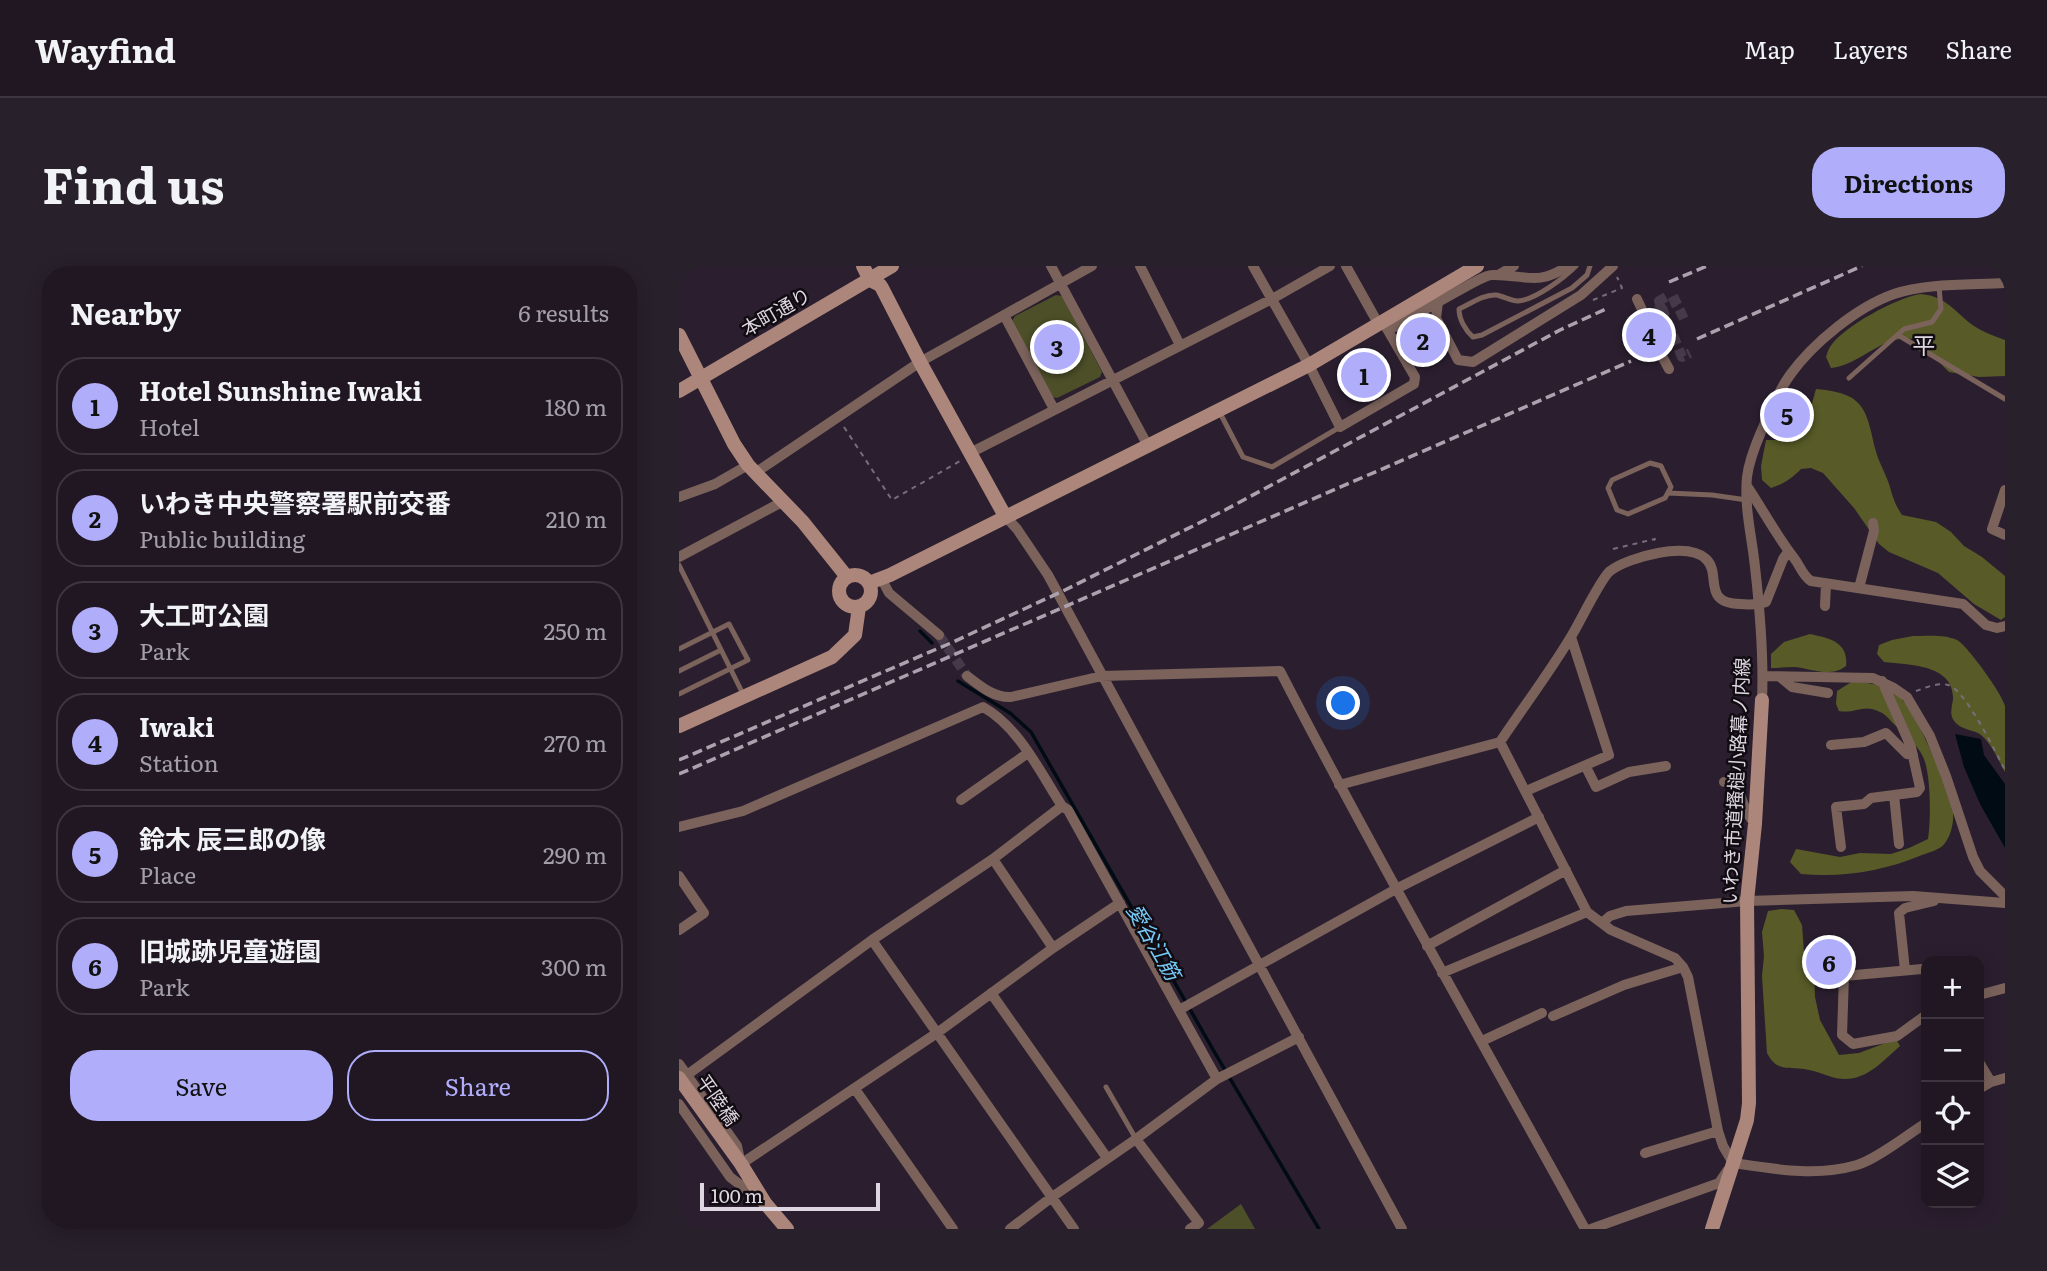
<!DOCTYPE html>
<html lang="en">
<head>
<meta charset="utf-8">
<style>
	:root { --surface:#201723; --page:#28202b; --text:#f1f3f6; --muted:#a29fa6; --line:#3d3641; --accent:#b0aefa }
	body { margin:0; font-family:Literata,"Noto Sans JP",serif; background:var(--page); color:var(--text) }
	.controls { position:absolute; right:21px; bottom:21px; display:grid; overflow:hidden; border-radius:14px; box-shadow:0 4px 18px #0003 }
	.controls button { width:63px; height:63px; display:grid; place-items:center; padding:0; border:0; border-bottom:2px solid var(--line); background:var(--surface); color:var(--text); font:35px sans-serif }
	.scale { position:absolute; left:21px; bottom:18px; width:180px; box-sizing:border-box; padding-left:7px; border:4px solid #ded6e0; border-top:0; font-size:19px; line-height:24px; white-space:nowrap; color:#ded6e0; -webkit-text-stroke:5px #110b12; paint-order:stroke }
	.you { position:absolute; left:665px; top:438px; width:24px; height:24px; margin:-18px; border:5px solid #fff; border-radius:50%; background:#1a73e8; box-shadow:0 0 0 10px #1a73e833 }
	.badge { display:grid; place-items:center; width:46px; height:46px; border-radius:50%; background:var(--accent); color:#111; font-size:23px; font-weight:700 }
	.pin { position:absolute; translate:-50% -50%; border:4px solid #fff; box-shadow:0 2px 7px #0006 }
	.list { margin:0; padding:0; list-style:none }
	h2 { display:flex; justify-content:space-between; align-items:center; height:91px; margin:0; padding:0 28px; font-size:30px }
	h2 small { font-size:23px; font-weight:400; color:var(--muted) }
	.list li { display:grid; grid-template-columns:46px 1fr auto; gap:21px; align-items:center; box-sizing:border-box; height:98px; margin:0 14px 14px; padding:0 14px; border:2px solid var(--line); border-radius:28px }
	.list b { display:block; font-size:26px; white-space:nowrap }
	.list p { margin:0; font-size:23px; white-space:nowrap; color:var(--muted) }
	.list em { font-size:23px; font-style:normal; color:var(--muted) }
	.actions { display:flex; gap:14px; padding:21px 28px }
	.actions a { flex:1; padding:16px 0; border:2px solid var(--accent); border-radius:28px; text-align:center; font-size:24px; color:var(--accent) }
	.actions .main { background:var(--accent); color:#111 }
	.icon { flex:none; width:38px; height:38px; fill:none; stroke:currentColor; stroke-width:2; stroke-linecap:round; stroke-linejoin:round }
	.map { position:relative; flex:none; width:1326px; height:963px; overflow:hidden; border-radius:28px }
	header { display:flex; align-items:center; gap:42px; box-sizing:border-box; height:98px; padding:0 35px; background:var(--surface); border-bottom:2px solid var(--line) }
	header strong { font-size:33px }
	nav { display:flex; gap:38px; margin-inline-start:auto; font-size:24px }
	.intro { display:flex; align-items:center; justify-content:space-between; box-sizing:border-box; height:168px; padding:0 42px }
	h1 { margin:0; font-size:49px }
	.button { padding:18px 32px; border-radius:28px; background:var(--accent); color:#111; font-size:24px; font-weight:700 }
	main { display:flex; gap:42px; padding:0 42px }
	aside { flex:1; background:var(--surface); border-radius:28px; box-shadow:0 4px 18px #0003 }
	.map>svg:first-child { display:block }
</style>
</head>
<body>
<header>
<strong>Wayfind</strong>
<nav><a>Map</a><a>Layers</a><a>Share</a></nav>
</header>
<div class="intro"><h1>Find us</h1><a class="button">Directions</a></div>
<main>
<aside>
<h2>Nearby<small>6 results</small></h2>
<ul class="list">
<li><span class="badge">1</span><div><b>Hotel Sunshine Iwaki</b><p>Hotel</p></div><em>180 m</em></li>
<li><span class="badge">2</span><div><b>いわき中央警察署駅前交番</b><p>Public building</p></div><em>210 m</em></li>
<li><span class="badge">3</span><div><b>大工町公園</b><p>Park</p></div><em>250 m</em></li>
<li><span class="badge">4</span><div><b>Iwaki</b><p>Station</p></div><em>270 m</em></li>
<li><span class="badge">5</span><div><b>鈴木 辰三郎の像</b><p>Place</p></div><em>290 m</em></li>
<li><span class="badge">6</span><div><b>旧城跡児童遊園</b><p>Park</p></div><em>300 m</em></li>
</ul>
<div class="actions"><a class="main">Save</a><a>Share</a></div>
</aside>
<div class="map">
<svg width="1326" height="963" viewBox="0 0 1326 963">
	<rect width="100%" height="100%" fill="#2b1f2f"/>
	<path fill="#4c4f28" d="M 377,29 L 383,30 L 423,106 L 421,111 L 378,132 L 373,131 L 333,55 L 336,50 Z
		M 562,938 L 576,963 L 528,963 Z"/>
	<path fill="#585b27" d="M 1242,28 C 1269,31 1274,45 1295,60 C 1304,66 1315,70 1326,74 L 1326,110 L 1300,111 L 1270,106 L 1238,74 C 1205,65 1183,99 1152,102 L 1147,91 C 1148,88 1149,84 1151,81 C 1163,61 1219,31 1242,28 Z
		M 1137,123 C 1184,127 1187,141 1196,182 C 1199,195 1206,206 1210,218 C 1214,231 1215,237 1223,249 L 1257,256 L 1272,266 L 1285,280 L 1303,291 L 1326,310 L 1326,351 L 1322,354 L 1295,338 L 1259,307 L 1210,286 L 1200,278 L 1175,242 L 1144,207 L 1132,202 L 1122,203 C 1113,212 1105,218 1092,222 L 1083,214 L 1082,200 L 1087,174 L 1113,174 L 1127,159 Z
		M 1131,368 C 1150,372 1170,376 1167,400 C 1151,412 1134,403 1116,401 C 1108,401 1100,402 1092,402 L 1092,388 L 1105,376 Z
		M 1234,370 C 1248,370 1265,368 1278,374 C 1288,379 1324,429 1326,440 C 1326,457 1326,488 1326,506 C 1319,494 1313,478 1302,469 C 1296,464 1284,464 1278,458 C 1269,450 1273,442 1274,433 C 1275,398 1230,399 1205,396 L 1198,388 L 1200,379 L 1213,374 Z
		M 1174,415 C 1188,417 1203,418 1216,426 C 1235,439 1270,523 1274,546 C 1275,556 1272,569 1266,577 C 1261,584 1251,586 1243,589 C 1205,605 1163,612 1122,608 L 1111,596 L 1117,583 L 1161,591 L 1181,587 L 1212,588 L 1230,582 L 1249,573 C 1252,554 1252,511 1245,493 C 1240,480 1227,469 1217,460 C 1212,456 1207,448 1201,446 C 1185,437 1176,448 1160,445 L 1157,438 L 1158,425 Z
		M 1102,643 L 1115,644 L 1123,659 L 1125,686 L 1135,702 L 1136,731 L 1141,754 L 1160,789 L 1180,787 L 1217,773 L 1221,780 C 1205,794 1189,813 1166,813 C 1153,813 1142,806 1130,804 C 1110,799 1099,808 1088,787 L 1083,710 L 1085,690 L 1083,666 L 1089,645 Z"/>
	<path fill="#000b14" d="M 1276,468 L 1302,473 L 1305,489 L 1326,518 L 1326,582 L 1301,538 L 1285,501 Z"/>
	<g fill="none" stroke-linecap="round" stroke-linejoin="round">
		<path stroke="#000b14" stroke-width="3.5" d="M 241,365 L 253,377
			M 279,415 L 331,447 L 352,466 L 536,787 L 640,963"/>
		<path stroke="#463a4a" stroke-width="10" stroke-dasharray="10 5" stroke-linecap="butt" d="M 994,30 L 1005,53
			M 987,31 L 980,35 L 1003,91 L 1011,87
			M 950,56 L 997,35
			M 260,369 L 288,410"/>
		<path stroke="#786e7b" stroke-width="2" stroke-dasharray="5 5" stroke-linecap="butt" d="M 914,34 L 943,22 L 938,11
			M 165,161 L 213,234 L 281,195
			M 934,283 L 976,273 L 972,277
			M 1237,425 C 1246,422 1259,416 1269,419 C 1286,423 1317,487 1326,504"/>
		<path stroke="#7b635c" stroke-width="5" d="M 897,0 C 885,12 856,34 839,35 C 832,35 824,30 817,29 C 805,28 791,38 780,43 C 780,53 786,64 794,71 L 803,69 L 893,22 L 908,9 L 911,0
			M 1219,69 L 1326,133
			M 1170,112 L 1225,63 L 1253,56 L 1262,43 L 1260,21
			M 540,145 L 564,191 L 593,201 L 661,161
			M 971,197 L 982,200 L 992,221 L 986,232 L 949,248 L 938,244 L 929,222 L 933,214 Z
			M 989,227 L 1033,229 L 1068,234
			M 0,299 L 64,428
			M 0,383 L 50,358 L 69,394 L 0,428
			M 0,405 L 42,384
			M 427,821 L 457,873"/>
		<path stroke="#7b635c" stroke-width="10" d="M 372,0 L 469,180
			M 461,0 L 501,79
			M 574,0 L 630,99 L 661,161 L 735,118 L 736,111 L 704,56
			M 667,0 L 700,59
			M 888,0 C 860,21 843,8 813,9 C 804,9 770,31 759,36 L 757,52 L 779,94 L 794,96 L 902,29 L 934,0
			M 0,2 L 4,0
			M 819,9 L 835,0
			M 958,33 L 965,48
			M 325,49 L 375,143
			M 716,61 L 759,36
			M 971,61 L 976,72
			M 984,92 L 990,103
			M 291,187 L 593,33 L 651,0
			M 76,207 L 241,96 L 413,0
			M 1068,220 C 1084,244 1097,269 1115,292 C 1122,301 1123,309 1132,315 L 1284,338 L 1307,359 L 1318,362 L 1326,360
			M 1326,224 L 1313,263 L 1326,269
			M 0,231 L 36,218 L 69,199
			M 326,250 L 338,263 L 369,309 L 723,963
			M 0,291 L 103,236
			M 202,312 L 210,327 L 260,369
			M 1180,322 L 1195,265 L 1194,257
			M 1146,340 L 1147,318
			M 288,410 C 301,420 315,432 332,431 L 423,410 L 601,405 C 698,593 804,777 906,963
			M 1085,410 L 1194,412 L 1215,422 L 1228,431 L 1251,470 L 1267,510 L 1294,591 L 1301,605 L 1326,630
			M 1101,411 L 1113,421 L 1149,427
			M 1083,434 C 1085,390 1081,345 1076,301 C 1073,271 1065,242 1068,211 C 1070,195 1076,180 1082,166 C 1090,146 1099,126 1111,109 C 1134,77 1178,41 1215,28 C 1246,17 1292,19 1326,17
			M 821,476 L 908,646 L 932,664 L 996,692 L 1004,701 L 1009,711 L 1039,865 L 1044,880 L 1054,897
			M 1152,479 L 1185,476 L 1207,467 L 1228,488 L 1234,489
			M 907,501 L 917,521 L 950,506 L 987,500
			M 1045,516 L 1056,516 L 1068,547 L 1076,558
			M 660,519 L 821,476 C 845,440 871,406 893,369 C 901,356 922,312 931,305 C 950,291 1008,275 1027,293 C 1043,308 1022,337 1061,338 C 1071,339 1078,339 1087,336 L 1104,293 L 1109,286
			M 847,525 L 930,489 L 892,371
			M 1215,529 L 1220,578
			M 282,534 L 349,487
			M 0,561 L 64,545 L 304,441 C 340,461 361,506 383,540 L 389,544 L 538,813
			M 1162,581 L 1157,541 L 1185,538 L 1192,532 L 1238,526 L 1241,522 L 1232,481 L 1203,415
			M 314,593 L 374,682
			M 0,610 L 25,647 L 0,664
			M 923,657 L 931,650 L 947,645 L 1068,635 L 1234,630 L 1326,637
			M 193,674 L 395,963
			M 748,680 L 887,604
			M 1243,703 L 1165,710 L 1163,769 L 1174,778 L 1218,770 L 1247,749
			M 1226,704 L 1220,647 L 1226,642 L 1255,635
			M 763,707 L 908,646
			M 312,727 L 428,892
			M 1300,729 L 1326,722
			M 500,744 L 717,623 L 860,551
			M 874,750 L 945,719 L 1004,701
			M 803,775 L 863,747
			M 1300,796 L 1312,816
			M 0,798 L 58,880 L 62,898 L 258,767 L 374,682 L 441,637
			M 8,809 L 193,674 L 314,593 L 383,540
			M 176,823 L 274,963
			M 1300,823 L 1312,816 L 1326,812
			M 0,838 L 51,911 L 81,934
			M 457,873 L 520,957 L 511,963
			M 966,887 L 1039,865
			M 1054,897 C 1095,903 1137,911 1178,899 C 1198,893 1228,869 1247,857
			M 331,963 L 373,931 L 457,873 L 538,813 L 620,771
			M 912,963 L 1040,917 L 1048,905"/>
		<path stroke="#ac867b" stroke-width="14" d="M 184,0 L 191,14 L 201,19 L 203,22 L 241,96 L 326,250
			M 0,69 L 55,178 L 69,199 L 124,256 L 168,311
			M 0,125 L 213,0
			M160 325a16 16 0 1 1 32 0a16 16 0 1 1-32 0Z
			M 190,317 L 211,309 L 630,99 L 798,0
			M 0,460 L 153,391 L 176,369 L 180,341
			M 0,812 L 62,898 L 86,937 L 108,963
			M 1033,963 L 1068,854 L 1070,837 L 1068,635 L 1076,558 L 1083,434"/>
		<path stroke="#aba2ae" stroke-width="3.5" stroke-dasharray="10 5" stroke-linecap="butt" d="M 990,16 L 1028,0
			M 1018,73 L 1183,0
			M 0,494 L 274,376 L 386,324 L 546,244 L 881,64 L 929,42
			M 0,508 L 952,95"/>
	</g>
	<g text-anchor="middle" stroke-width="5" stroke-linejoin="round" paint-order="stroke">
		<g font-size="19" fill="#ded6e0" stroke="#110b12">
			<text transform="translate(97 46) rotate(-30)" y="7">本町通り</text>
			<text transform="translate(1057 515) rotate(-87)" y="7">いわき市道搔槌小路幕ノ内線</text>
			<text transform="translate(39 834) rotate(55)" y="7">平陸橋</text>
		</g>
		<g font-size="21" font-style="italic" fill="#76caf7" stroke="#110b12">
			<text transform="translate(474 676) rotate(60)" y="7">愛谷江筋</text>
		</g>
		<g font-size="23" fill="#ded6e0" stroke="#110b12">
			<text x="1245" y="88">平</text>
		</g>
	</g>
</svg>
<div class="controls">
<button>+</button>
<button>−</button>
<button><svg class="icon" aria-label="locate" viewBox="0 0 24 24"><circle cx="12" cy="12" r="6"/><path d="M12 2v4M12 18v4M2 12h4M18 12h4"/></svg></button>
<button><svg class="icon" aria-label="layers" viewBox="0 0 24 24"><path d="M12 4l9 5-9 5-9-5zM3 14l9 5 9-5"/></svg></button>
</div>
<div class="scale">100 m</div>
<div class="you"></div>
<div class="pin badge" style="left:685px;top:109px">1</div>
<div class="pin badge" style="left:744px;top:74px">2</div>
<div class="pin badge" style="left:378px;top:81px">3</div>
<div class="pin badge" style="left:970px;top:69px">4</div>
<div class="pin badge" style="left:1108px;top:149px">5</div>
<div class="pin badge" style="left:1150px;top:696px">6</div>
</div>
</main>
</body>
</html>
